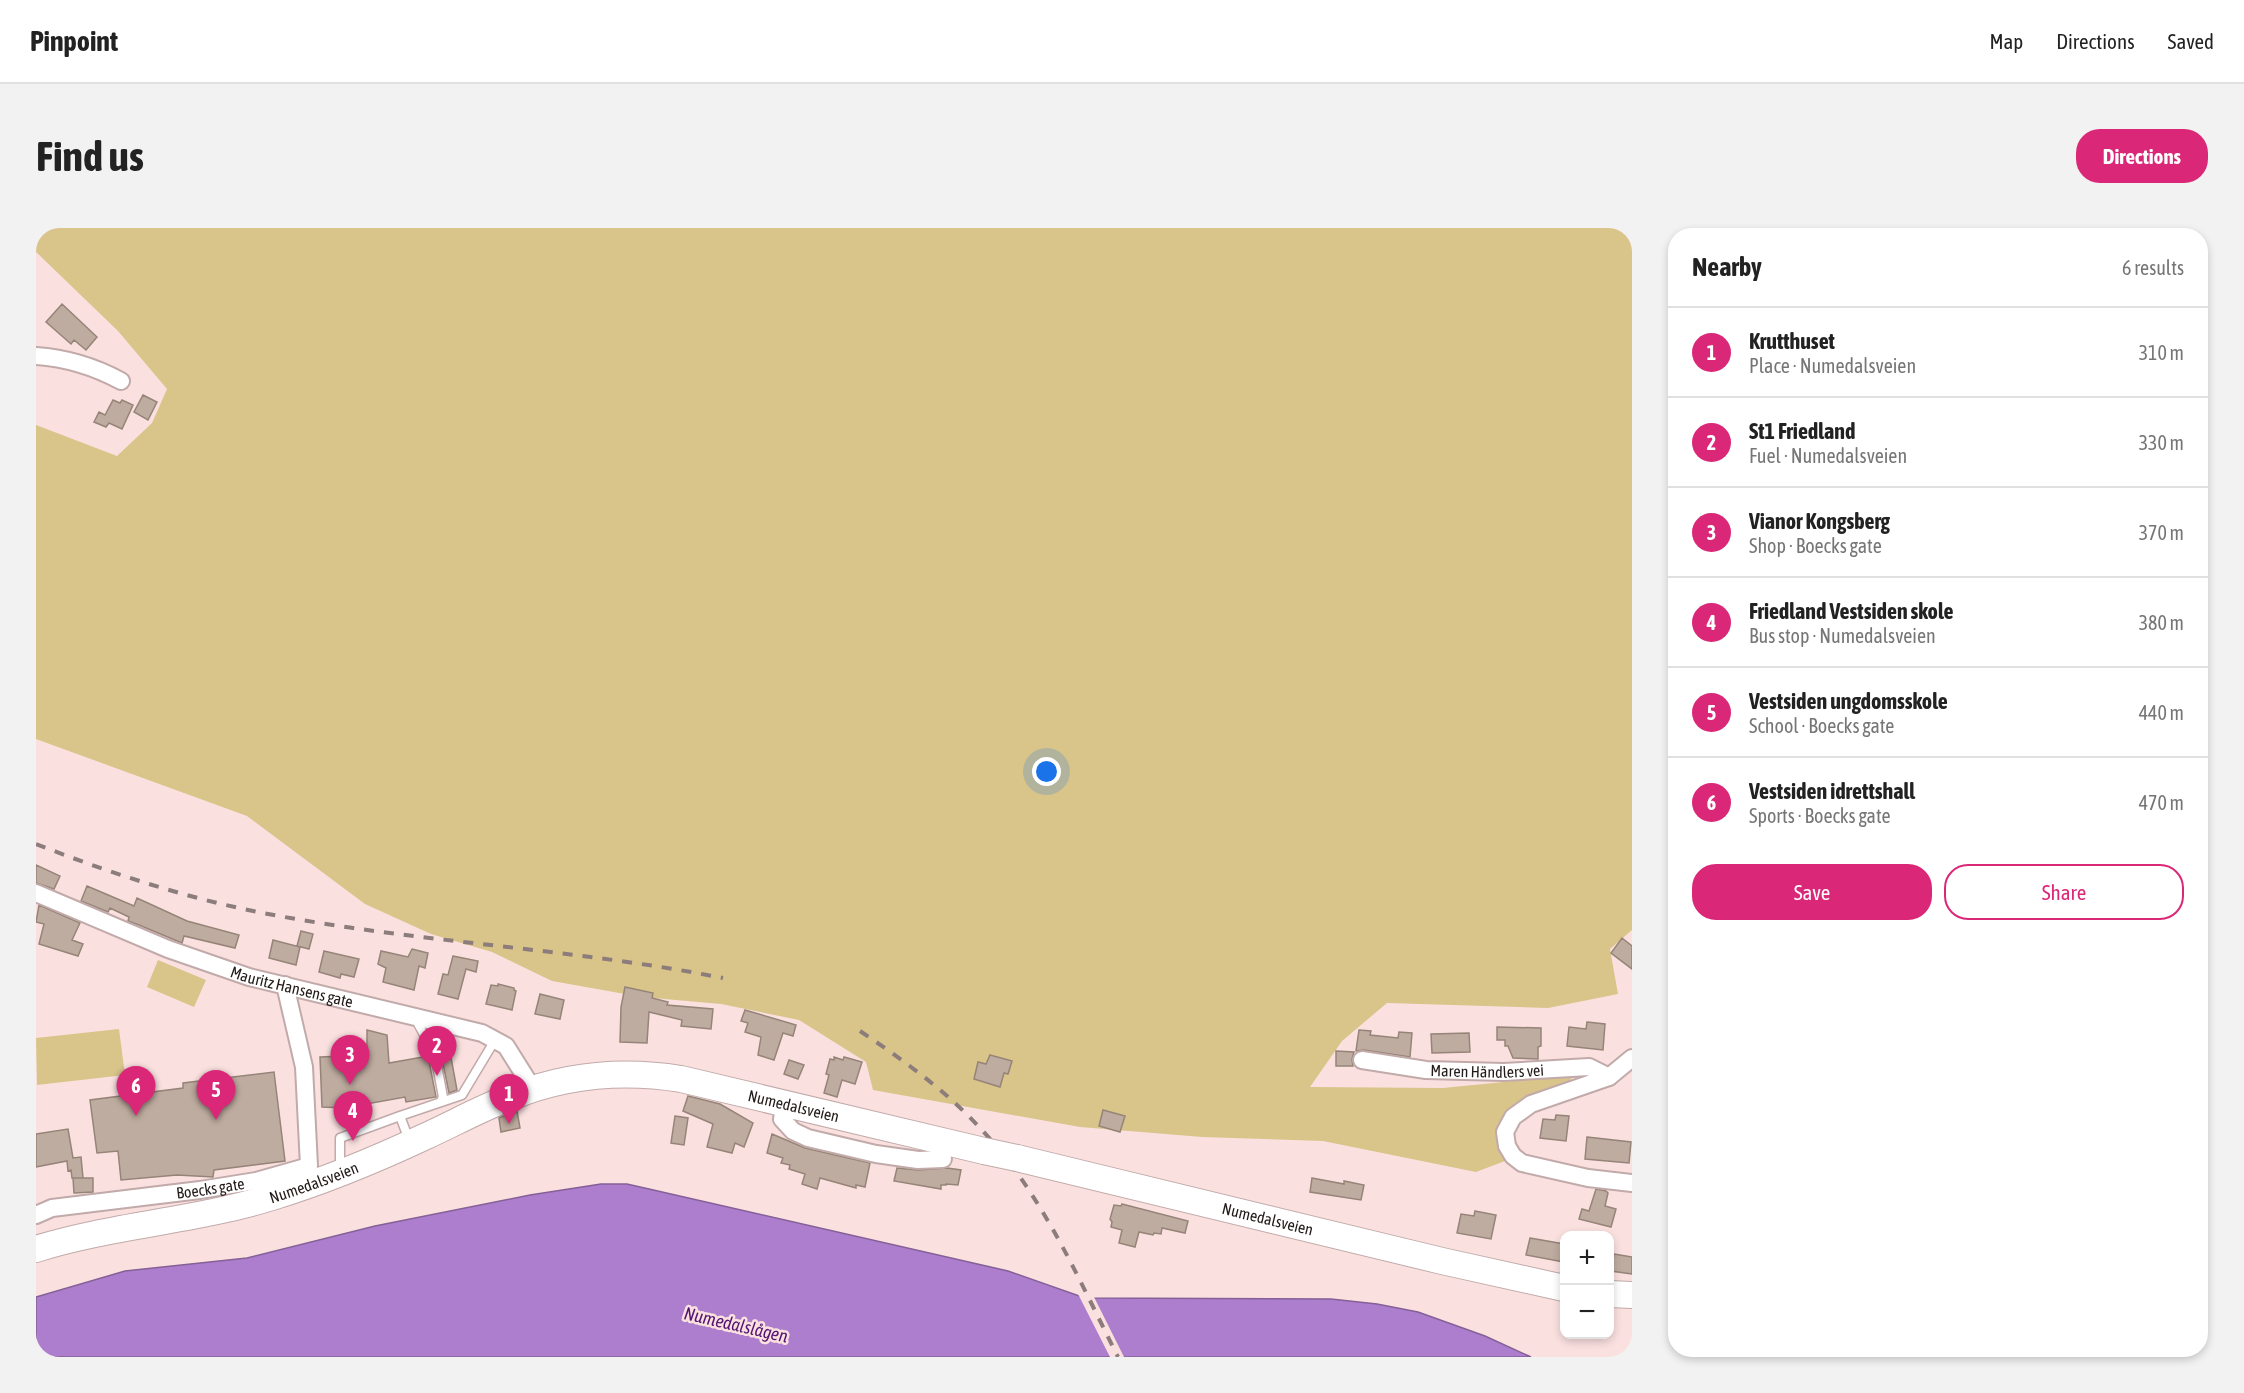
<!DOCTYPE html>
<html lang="en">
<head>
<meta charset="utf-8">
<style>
	:root { --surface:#fff; --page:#f2f2f2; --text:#222; --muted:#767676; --line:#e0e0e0; --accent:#db2777 }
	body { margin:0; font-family:"Asap Condensed",sans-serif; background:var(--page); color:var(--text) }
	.controls { position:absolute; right:18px; bottom:18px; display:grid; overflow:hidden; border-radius:12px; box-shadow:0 3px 9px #0003 }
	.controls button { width:54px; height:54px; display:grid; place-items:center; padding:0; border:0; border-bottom:2px solid var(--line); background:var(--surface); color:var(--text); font:30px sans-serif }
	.you { position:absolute; left:1011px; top:544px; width:21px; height:21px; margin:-15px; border:4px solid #fff; border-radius:50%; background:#1a73e8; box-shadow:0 0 0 9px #1a73e833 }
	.badge { display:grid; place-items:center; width:39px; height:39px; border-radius:50%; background:var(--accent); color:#fff; font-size:20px; font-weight:700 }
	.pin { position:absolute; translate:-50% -50px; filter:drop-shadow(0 2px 3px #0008) }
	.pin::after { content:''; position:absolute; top:32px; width:21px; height:18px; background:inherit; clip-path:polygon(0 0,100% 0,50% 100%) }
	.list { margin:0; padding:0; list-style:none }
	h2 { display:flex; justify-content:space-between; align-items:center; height:78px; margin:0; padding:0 24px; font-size:26px }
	h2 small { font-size:20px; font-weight:400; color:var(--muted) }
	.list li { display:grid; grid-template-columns:39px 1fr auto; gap:18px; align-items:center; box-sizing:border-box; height:90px; padding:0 24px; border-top:2px solid var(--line) }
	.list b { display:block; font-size:22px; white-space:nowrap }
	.list p { margin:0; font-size:20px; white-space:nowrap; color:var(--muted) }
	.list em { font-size:20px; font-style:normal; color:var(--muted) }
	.actions { display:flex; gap:12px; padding:18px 24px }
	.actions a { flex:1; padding:14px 0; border:2px solid var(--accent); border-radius:24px; text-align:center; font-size:21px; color:var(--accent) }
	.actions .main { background:var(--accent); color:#fff }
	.map { position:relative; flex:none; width:1596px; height:1129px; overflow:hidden; border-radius:24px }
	header { display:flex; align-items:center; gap:36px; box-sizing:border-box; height:84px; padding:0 30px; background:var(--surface); border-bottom:2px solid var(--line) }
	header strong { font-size:28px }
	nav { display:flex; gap:33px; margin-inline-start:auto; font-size:21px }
	.intro { display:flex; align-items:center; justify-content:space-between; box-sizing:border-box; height:144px; padding:0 36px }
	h1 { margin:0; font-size:42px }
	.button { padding:15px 27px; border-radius:24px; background:var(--accent); color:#fff; font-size:21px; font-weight:700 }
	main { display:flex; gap:36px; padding:0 36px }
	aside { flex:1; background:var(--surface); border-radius:24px; box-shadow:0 3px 9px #0003 }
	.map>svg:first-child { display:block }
</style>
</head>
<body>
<header>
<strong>Pinpoint</strong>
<nav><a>Map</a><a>Directions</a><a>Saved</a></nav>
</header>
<div class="intro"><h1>Find us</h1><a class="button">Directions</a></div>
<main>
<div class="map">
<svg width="1596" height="1129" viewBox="0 0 1596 1129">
	<rect width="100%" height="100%" fill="#fae1e0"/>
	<path fill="#d9c48a" d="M 0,0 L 1596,0 L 1596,702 L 1574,721 L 1582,766 L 1512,780 L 1351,775 L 1306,813 L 1274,859 L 1407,860 L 1538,847 L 1519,872 L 1478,896 L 1469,933 L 1440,944 L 1287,913 L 1166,909 L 1044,899 L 837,862 L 830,834 L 763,792 L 685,776 L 606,769 L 516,753 L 456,724 L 395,706 L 329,676 L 211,588 L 0,511 L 0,197 L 81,228 L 116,195 L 131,161 L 82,103 L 0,24 Z
		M 122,732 L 170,752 L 158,779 L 111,759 Z
		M 83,801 L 89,847 L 1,857 L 0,810 Z"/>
	<path fill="#ad7ecd" stroke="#846097" stroke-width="1.5" d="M 565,956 L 591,956 L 613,961 L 972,1043 L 1049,1070 L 1295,1071 L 1341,1076 L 1382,1084 L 1449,1108 L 1495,1129 L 0,1129 L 0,1069 L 89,1043 L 211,1030 L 339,998 L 494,967 Z"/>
	<path fill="#fae1e0" d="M 1041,1064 L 1057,1067 L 1088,1129 L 1074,1129 Z"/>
	<path fill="#bfaca0" stroke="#968478" stroke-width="1.5" d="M 26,76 L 61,109 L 50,122 L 38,112 L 35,116 L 10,94 Z
		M 107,167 L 121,174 L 112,192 L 98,184 Z
		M 77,172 L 84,175 L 86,172 L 97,177 L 86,201 L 73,195 L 70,199 L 58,194 L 63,184 L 69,187 Z
		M 0,637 L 24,648 L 18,661 L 0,655 Z
		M 51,658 L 98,678 L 101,670 L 151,693 L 203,707 L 199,720 L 148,708 L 146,715 L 103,697 L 92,693 L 93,689 L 74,680 L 72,684 L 45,673 Z
		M 3,677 L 44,695 L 36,712 L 47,716 L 42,728 L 3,716 L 8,696 L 0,694 Z
		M 265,703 L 277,706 L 273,721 L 261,718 Z
		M 1586,710 L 1596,718 L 1596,741 L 1575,725 Z
		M 237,712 L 264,719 L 260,737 L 233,730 Z
		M 376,721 L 392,725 L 389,740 L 383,738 L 378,762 L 347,754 L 350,740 L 342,736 L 345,723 L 372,729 Z
		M 288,723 L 323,731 L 318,749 L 305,746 L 304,750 L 283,744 Z
		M 417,728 L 442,733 L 440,744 L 430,741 L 422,771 L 402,766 L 407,746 L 412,747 Z
		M 462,756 L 478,760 L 478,762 L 480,763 L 476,782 L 450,776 L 455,757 L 462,758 Z
		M 589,759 L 617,765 L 616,770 L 632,774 L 631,777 L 677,781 L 675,801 L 645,798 L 646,792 L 613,784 L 611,815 L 584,814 L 585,779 Z
		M 504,766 L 528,772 L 524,791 L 499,786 Z
		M 709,782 L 760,797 L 757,808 L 747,805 L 738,832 L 722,827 L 725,809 L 709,804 L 712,795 L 705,793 Z
		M 1551,794 L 1569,796 L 1567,822 L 1531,818 L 1533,799 L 1550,801 Z
		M 1461,799 L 1505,800 L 1505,818 L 1502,819 L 1502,831 L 1477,830 L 1472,818 L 1469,818 L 1469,812 L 1461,812 Z
		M 331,802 L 351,807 L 353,835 L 392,828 L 400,869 L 370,874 L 369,869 L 308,880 L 286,879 L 284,829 L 331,827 Z
		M 1323,802 L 1335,803 L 1334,807 L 1362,810 L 1363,804 L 1376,805 L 1374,829 L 1328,822 L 1320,823 Z
		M 1433,805 L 1434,824 L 1396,825 L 1395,806 Z
		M 1300,823 L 1318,824 L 1316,831 L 1317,838 L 1300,838 Z
		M 414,824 L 421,862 L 413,865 L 405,826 Z
		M 954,827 L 976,833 L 972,846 L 968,845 L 964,859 L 938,851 L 942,834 L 950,836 Z
		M 798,829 L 807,832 L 808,829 L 826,834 L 819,856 L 806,852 L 801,869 L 788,865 L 793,847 L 790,846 L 794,831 L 798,832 Z
		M 753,832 L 768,837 L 762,851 L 748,846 Z
		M 238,844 L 249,933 L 178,942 L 177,949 L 141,947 L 85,952 L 82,923 L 61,925 L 54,872 L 147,860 L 147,855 Z
		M 652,868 L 684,876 L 717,895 L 708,919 L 699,915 L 696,925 L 671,919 L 677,896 L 647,883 Z
		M 1067,882 L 1089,888 L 1084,904 L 1063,898 Z
		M 481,883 L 484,900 L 465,904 L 463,890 Z
		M 1520,887 L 1533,888 L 1530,913 L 1504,910 L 1507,891 L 1519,892 Z
		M 639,888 L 652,890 L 648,917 L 635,915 Z
		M 32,901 L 37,930 L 45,929 L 47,950 L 36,950 L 35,942 L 32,943 L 31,933 L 0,939 L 0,906 Z
		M 736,906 L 769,920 L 834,935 L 829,959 L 820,957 L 820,960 L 784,950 L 781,961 L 766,956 L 769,946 L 753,941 L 754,937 L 745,935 L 747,930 L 731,925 Z
		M 1551,909 L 1595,914 L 1593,935 L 1549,931 Z
		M 861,940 L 882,942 L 911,940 L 925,942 L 922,957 L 910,956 L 910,957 L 905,957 L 905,961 L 858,953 Z
		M 37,950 L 57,950 L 57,964 L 38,965 Z
		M 1276,950 L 1308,956 L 1308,953 L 1328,957 L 1325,972 L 1274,964 Z
		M 1560,961 L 1570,963 L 1572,965 L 1569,978 L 1580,981 L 1575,999 L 1543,991 L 1546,981 L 1553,983 Z
		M 1086,976 L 1152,993 L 1149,1005 L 1126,1000 L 1125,1006 L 1118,1005 L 1117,1007 L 1103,1004 L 1099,1019 L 1083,1015 L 1086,1002 L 1075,999 L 1076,994 L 1074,991 L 1078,977 L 1085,978 Z
		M 1439,983 L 1460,987 L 1455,1011 L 1421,1005 L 1425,986 L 1438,988 Z
		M 1494,1010 L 1528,1016 L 1528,1034 L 1490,1027 Z
		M 1578,1026 L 1596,1029 L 1596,1046 L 1575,1043 Z"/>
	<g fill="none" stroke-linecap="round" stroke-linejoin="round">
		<g stroke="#c1aaa9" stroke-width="11">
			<path id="lane" d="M 379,790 L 399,827 L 407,869 L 405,873
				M 373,912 L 364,888 L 426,867 L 459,812
				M 304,942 L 304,910 L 364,888"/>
		</g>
		<g stroke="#c1aaa9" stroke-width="20">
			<g id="street">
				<path d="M 0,128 C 31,130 57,138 85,153"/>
				<path id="s1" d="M 0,665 L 132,721 L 213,749 L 446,805 L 470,818 L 497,861"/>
				<path d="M 1596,830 L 1573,849 L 1495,876 L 1477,889 L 1469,904 L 1471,918 L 1477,928 L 1486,935 L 1552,950 L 1596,955"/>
				<path id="s2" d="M 1326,832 L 1390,842 L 1468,844 L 1553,839 L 1573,849"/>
				<path d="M 749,876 L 746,891 L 757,903 L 772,910 L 840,926 L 882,932 L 907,931"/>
				<path id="s3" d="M 0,987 L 16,980 L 164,962 L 220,953 L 273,938 L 268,839 L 249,757"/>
			</g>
		</g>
		<g stroke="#c1aaa9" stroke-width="28">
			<g id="primary">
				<path id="s4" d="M 981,930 L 1406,1033 L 1528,1060"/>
				<path id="s5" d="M 0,1021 C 77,997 159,993 236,969 C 288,953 339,932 388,909 C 417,896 445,880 475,869 C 529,847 588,842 645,851 L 948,923"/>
				<path d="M 1574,1066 L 1596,1067"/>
			</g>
		</g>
		<use href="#lane" stroke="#fff" stroke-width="8"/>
		<use href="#street" stroke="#fff" stroke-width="16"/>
		<use href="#primary" stroke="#fff" stroke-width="26"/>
		<path stroke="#8c7c7b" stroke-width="4" stroke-dasharray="10 10" stroke-linecap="butt" d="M 0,616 C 79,647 159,673 243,688 C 390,715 540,721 687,750
			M 824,803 C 867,832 909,862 944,900 C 1006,965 1042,1050 1082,1129"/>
		<g stroke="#c1aaa9" stroke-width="28" stroke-linecap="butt">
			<path id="primary-bridge" d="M 948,923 L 981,930"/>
		</g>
		<use href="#primary-bridge" stroke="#fff" stroke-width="26"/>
	</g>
	<g text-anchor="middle" stroke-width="5" stroke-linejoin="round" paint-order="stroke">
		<g font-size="16" fill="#231b1a" stroke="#fae1e0">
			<text dy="6" stroke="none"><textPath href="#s1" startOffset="273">Mauritz Hansens gate</textPath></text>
			<text dy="6" stroke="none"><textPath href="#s2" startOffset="126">Maren Händlers vei</textPath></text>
			<text dy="6" stroke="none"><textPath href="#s5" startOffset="790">Numedalsveien</textPath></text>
			<text dy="6" stroke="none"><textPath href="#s5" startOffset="286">Numedalsveien</textPath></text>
			<text dy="6" stroke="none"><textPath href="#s3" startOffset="177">Boecks gate</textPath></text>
			<text dy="6" stroke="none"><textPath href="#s4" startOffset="258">Numedalsveien</textPath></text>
		</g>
		<g font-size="18" font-style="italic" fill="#531473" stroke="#fae1e0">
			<text transform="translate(700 1097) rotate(13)" y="6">Numedalslågen</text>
		</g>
	</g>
</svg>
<div class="controls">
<button>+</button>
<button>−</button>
</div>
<div class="you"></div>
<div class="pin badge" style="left:473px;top:896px">1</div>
<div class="pin badge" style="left:401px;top:848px">2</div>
<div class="pin badge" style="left:314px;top:857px">3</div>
<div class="pin badge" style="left:317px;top:913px">4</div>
<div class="pin badge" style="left:180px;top:892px">5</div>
<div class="pin badge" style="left:100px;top:888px">6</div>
</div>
<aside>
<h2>Nearby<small>6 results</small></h2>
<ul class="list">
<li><span class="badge">1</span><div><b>Krutthuset</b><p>Place · Numedalsveien</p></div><em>310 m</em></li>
<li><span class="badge">2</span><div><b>St1 Friedland</b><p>Fuel · Numedalsveien</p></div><em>330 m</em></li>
<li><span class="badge">3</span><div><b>Vianor Kongsberg</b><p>Shop · Boecks gate</p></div><em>370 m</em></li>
<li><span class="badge">4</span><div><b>Friedland Vestsiden skole</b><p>Bus stop · Numedalsveien</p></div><em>380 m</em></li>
<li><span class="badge">5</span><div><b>Vestsiden ungdomsskole</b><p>School · Boecks gate</p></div><em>440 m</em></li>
<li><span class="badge">6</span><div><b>Vestsiden idrettshall</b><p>Sports · Boecks gate</p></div><em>470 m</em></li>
</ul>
<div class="actions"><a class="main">Save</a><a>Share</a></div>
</aside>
</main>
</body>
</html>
